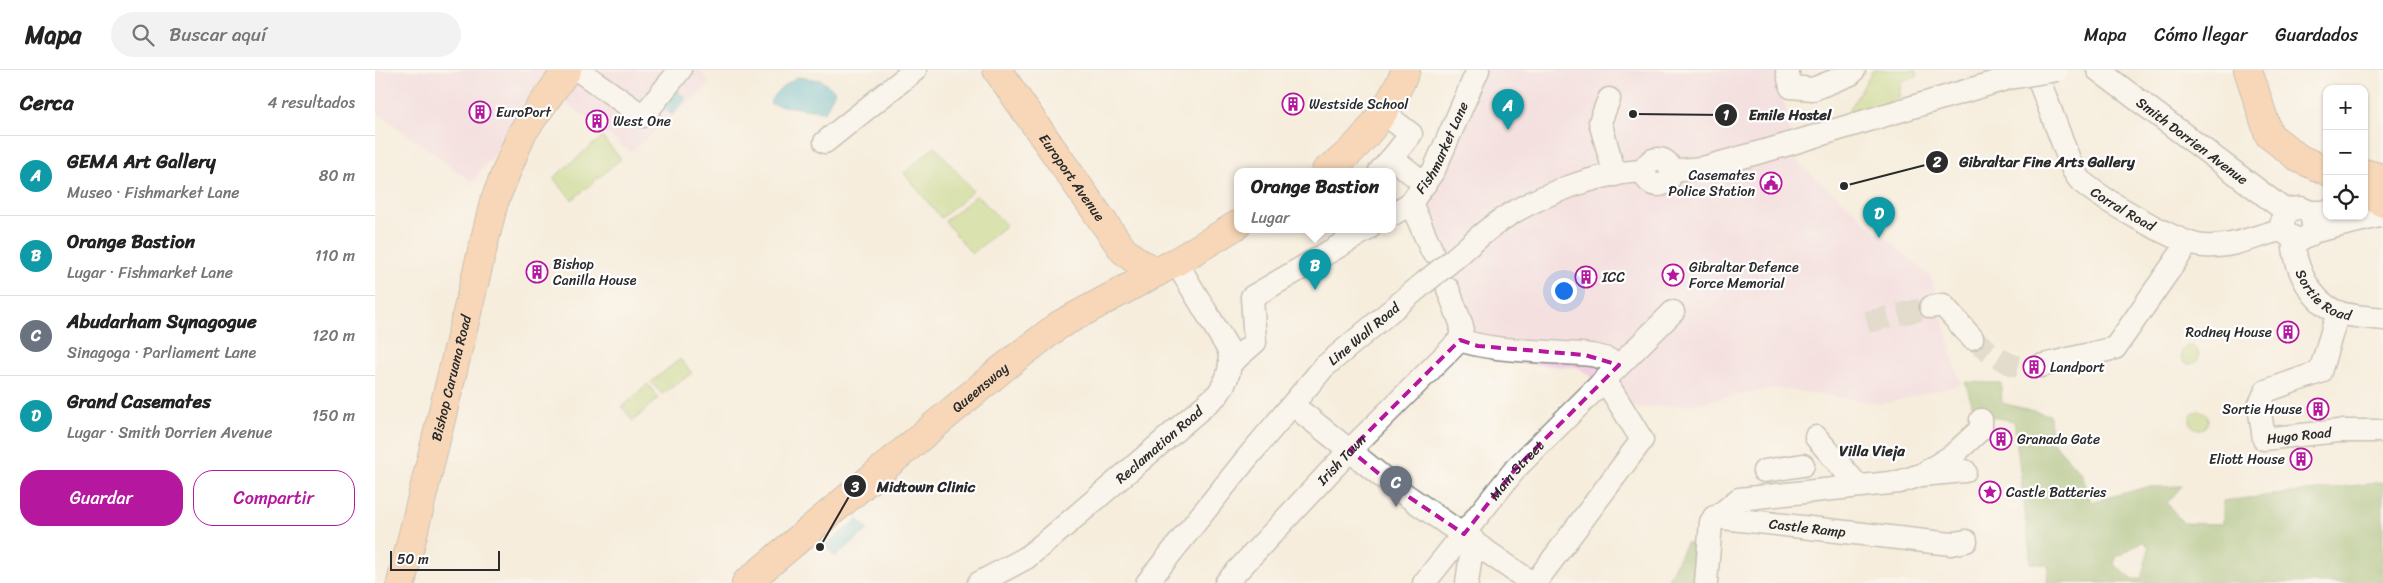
<!DOCTYPE html>
<html lang="es">
<head>
<meta charset="utf-8">
<style>
	:root { --surface:#fff; --page:#f2f2f2; --text:#222; --muted:#767676; --line:#e0e0e0; --accent:#b5179e }
	body { margin:0; font-family:Sriracha,sans-serif; background:var(--page); color:var(--text) }
	.controls { position:absolute; right:15px; top:15px; display:grid; overflow:hidden; border-radius:10px; box-shadow:0 1px 4px #0004 }
	.controls button { width:45px; height:45px; display:grid; place-items:center; padding:0; border:0; border-bottom:1px solid var(--line); background:var(--surface); color:var(--text); font:25px sans-serif }
	.scale { position:absolute; left:15px; bottom:12px; width:110px; box-sizing:border-box; padding-left:5px; border:2px solid #2b2b2b; border-top:0; font-size:14px; line-height:18px; white-space:nowrap; color:#2b2b2b; -webkit-text-stroke:4px #fff; paint-order:stroke }
	.you { position:absolute; left:1188px; top:220px; width:18px; height:18px; margin:-12px; border:4px solid #fff; border-radius:50%; background:#1a73e8; box-shadow:0 0 0 8px #1a73e833 }
	.badge { display:grid; place-items:center; width:32px; height:32px; border-radius:50%; background:var(--accent); color:#fff; font-size:16px; font-weight:700 }
	.pin { position:absolute; translate:-50% -41px; filter:drop-shadow(0 1px 2px #0008) }
	.pin::after { content:''; position:absolute; top:26px; width:18px; height:15px; background:inherit; clip-path:polygon(0 0,100% 0,50% 100%) }
	.popup { position:absolute; left:859px; top:98px; width:162px; height:65px; box-sizing:border-box; display:grid; place-content:center; border-radius:10px; background:var(--surface); filter:drop-shadow(0 1px 4px #0005); font-size:16px; white-space:nowrap; color:var(--muted) }
	.popup b { font-size:19px; color:var(--text) }
	.popup::after { content:''; position:absolute; left:50%; top:100%; margin-left:-10px; border:10px solid transparent; border-top-color:var(--surface) }
	.list { margin:0; padding:0; list-style:none }
	h2 { display:flex; justify-content:space-between; align-items:center; height:65px; margin:0; padding:0 20px; font-size:21px }
	h2 small { font-size:16px; font-weight:400; color:var(--muted) }
	.list li { display:grid; grid-template-columns:32px 1fr auto; gap:15px; align-items:center; box-sizing:border-box; height:80px; padding:0 20px; border-top:1px solid var(--line) }
	.list b { display:block; font-size:19px; white-space:nowrap }
	.list p { margin:0; font-size:16px; white-space:nowrap; color:var(--muted) }
	.list em { font-size:16px; font-style:normal; color:var(--muted) }
	.actions { display:flex; gap:10px; padding:15px 20px }
	.actions a { flex:1; padding:11px 0; border:1px solid var(--accent); border-radius:20px; text-align:center; font-size:18px; color:var(--accent) }
	.actions .main { background:var(--accent); color:#fff }
	.icon { flex:none; width:28px; height:28px; fill:none; stroke:currentColor; stroke-width:2; stroke-linecap:round; stroke-linejoin:round }
	.map { position:relative; flex:none; width:2008px; height:513px; overflow:hidden }
	header { display:flex; align-items:center; gap:30px; box-sizing:border-box; height:70px; padding:0 25px; background:var(--surface); border-bottom:1px solid var(--line) }
	header strong { font-size:24px }
	nav { display:flex; gap:28px; margin-inline-start:auto; font-size:18px }
	.search { width:350px; height:45px; background:var(--page); display:flex; align-items:center; gap:12px; box-sizing:border-box; padding:0 18px; border-radius:28px; color:var(--muted); font-size:19px }
	main { display:flex }
	aside { flex:1; background:var(--surface) }
	.map>svg:first-child { display:block }
</style>
</head>
<body>
<header>
<strong>Mapa</strong>
<div class="search"><svg class="icon" aria-label="search" viewBox="0 0 24 24"><circle cx="10" cy="10" r="6"/><path d="M15 15l6 6"/></svg>Buscar aquí</div>
<nav><a>Mapa</a><a>Cómo llegar</a><a>Guardados</a></nav>
</header>
<main>
<aside>
<h2>Cerca<small>4 resultados</small></h2>
<ul class="list">
<li><span class="badge" style="background:#0f9aa8">A</span><div><b>GEMA Art Gallery</b><p>Museo · Fishmarket Lane</p></div><em>80 m</em></li>
<li><span class="badge" style="background:#0f9aa8">B</span><div><b>Orange Bastion</b><p>Lugar · Fishmarket Lane</p></div><em>110 m</em></li>
<li><span class="badge" style="background:#6b7280">C</span><div><b>Abudarham Synagogue</b><p>Sinagoga · Parliament Lane</p></div><em>120 m</em></li>
<li><span class="badge" style="background:#0f9aa8">D</span><div><b>Grand Casemates</b><p>Lugar · Smith Dorrien Avenue</p></div><em>150 m</em></li>
</ul>
<div class="actions"><a class="main">Guardar</a><a>Compartir</a></div>
</aside>
<div class="map">
<svg width="2008" height="513" viewBox="0 0 2008 513">
	<rect width="100%" height="100%" fill="#fff"/>
	<filter id="ink" filterUnits="userSpaceOnUse"><feTurbulence type="fractalNoise" baseFrequency=".02" numOctaves="2"/><feDisplacementMap in="SourceGraphic" scale="10" xChannelSelector="R" yChannelSelector="G"/><feConvolveMatrix kernelMatrix="1 2 1 2 8 2 1 2 1" color-interpolation-filters="sRGB"/></filter>
	<filter id="wash" filterUnits="userSpaceOnUse"><feTurbulence type="fractalNoise" baseFrequency=".0096" numOctaves="4" result="noise"/><feDisplacementMap in="SourceGraphic" scale="20" xChannelSelector="R" yChannelSelector="G"/><feGaussianBlur stdDeviation="1.12" result="paint"/><feColorMatrix in="noise" values="0 0 0 0 0 0 0 0 0 0 0 0 0 0 0 0 0 1.4 0 .05"/><feComposite in="paint" operator="in"/></filter>
	<g filter="url(#wash)">
		<rect width="100%" height="100%" fill="#f6eddc"/>
		<path fill="#f1d0e3" d="M 0,0 L 325,0 L 335,14 L 256,82 L 171,17 L 97,112 L 0,41 Z
			M 1107,0 L 1403,0 L 1420,90 L 1556,207 L 1586,314 L 1508,334 L 1401,318 L 1311,335 L 1260,338 L 1204,298 L 1118,291 L 1093,254 L 1050,158 L 1050,129 Z"/>
		<path fill="#b9d57a" stroke="#728052" d="M 1498,0 L 1540,0 L 1542,7 L 1528,11 L 1525,19 L 1524,29 L 1470,47 Z
			M 227,67 L 246,89 L 197,130 L 178,108 Z
			M 560,76 L 598,121 L 566,148 L 529,103 Z
			M 602,125 L 631,155 L 597,184 L 570,151 Z
			M1806 285a9 9 0 1 1 18 0a9 9 0 1 1-18 0Z
			M 305,289 L 317,303 L 287,324 L 276,312 Z
			M 273,314 L 283,328 L 258,351 L 247,337 Z
			M1815 350a9 9 0 1 1 18 0a9 9 0 1 1-18 0Z"/>
		<path fill="#92b66a" stroke="#5e704a" fill-rule="evenodd" d="M 1590,312 L 1626,313 L 1627,333 L 1675,345 L 1676,370 L 1707,404 L 1716,432 L 1772,417 L 1807,416 L 1792,433 L 1808,453 L 1848,454 L 1848,431 L 2008,412 L 2008,513 L 1672,513 L 1673,495 L 1656,493 L 1639,351 L 1600,344 ZM 1768,472 L 1774,478 L 1766,509 L 1757,509 L 1739,494 L 1742,486 C 1753,483 1757,475 1768,472 Z
			M 1311,473 L 1332,477 L 1329,513 L 1291,513 Z"/>
		<path fill="#4cb5ca" stroke="#3c707a" d="M 422,7 L 446,10 L 460,21 L 450,42 L 395,34 C 397,22 413,14 422,7 Z
			M 298,17 L 311,28 L 298,45 L 284,35 Z
			M 483,449 L 493,460 L 460,487 L 451,475 Z"/>
	</g>
	<g filter="url(#ink)">
		<g fill="none" stroke-linecap="round" stroke-linejoin="round">
			<path stroke="#cdc6b9" stroke-width="22" stroke-dasharray="22 11" stroke-linecap="butt" d="M 1492,252 L 1556,237
				M 1597,268 C 1618,284 1637,303 1665,296"/>
			<g stroke="#908c84" stroke-width="25">
				<g id="minor">
					<path d="M 203,0 L 268,46 L 305,0"/>
					<path d="M 1412,0 L 1416,17 L 1438,19 L 1476,4 L 1479,0"/>
					<path id="s1" d="M 1660,0 L 1698,100 C 1701,104 1703,109 1707,112 C 1727,129 1804,175 1829,176 C 1855,178 1883,166 1908,159"/>
					<path id="s2" d="M 1723,0 L 1912,142"/>
					<path d="M 1234,29 L 1225,52 L 1240,105"/>
					<path d="M 1007,42 L 1036,64 L 1017,88"/>
					<path d="M 450,72 L 540,0"/>
					<circle cx="1283" cy="102" r="13"/>
					<path d="M 1005,101 L 1017,88 L 1050,114"/>
					<path d="M 1296,101 L 1327,98 L 1404,77 L 1634,8"/>
					<path d="M 1036,133 L 1057,181"/>
					<path d="M 1935,142 L 1939,157 L 1934,166 L 1923,170 L 1910,163 L 1907,150 L 1916,139 L 1926,138 L 1935,142 L 1952,142"/>
					<path id="s3" d="M 1018,144 L 1036,133 L 1059,100 L 1103,0"/>
					<path d="M 1937,162 L 2008,145"/>
					<path id="s4" d="M 1918,169 C 1920,197 1934,230 1962,242 C 1975,247 1994,247 2008,249"/>
					<path d="M 1080,188 C 1093,177 1105,165 1119,155 C 1157,127 1223,102 1270,101"/>
					<path d="M 1073,219 L 1087,256 L 1085,270"/>
					<path d="M 1556,237 L 1568,235 L 1597,268"/>
					<path id="s5" d="M 1963,242 L 1945,302 L 1891,321 L 1884,336 L 1889,369 L 1964,361 L 2008,361"/>
					<path d="M 1085,270 C 1117,281 1154,280 1188,283 C 1207,284 1228,284 1244,295"/>
					<path d="M 856,293 L 880,272 L 877,227 L 993,159"/>
					<path d="M 1665,296 L 1740,278 L 1813,173"/>
					<path d="M 929,344 L 1025,421 L 1157,513"/>
					<path d="M 1441,367 L 1478,410"/>
					<path d="M 1389,401 L 1428,395"/>
					<path d="M 1551,402 L 1578,385 L 1606,359 L 1606,350"/>
					<path id="s6" d="M 1339,447 L 1576,474 L 1591,471"/>
					<path id="s7" d="M 604,513 L 651,488 L 678,466 L 843,324 C 853,309 857,298 854,280 L 801,192"/>
					<path id="s8" d="M 772,513 L 872,388 L 949,297 L 1049,213"/>
					<path id="s9" d="M 851,513 L 975,380 L 1085,270"/>
					<path id="s10" d="M 1049,513 L 1142,397 L 1298,242"/>
					<path d="M 1092,513 L 1098,470"/>
					<path d="M 1160,513 L 1267,370 L 1230,310"/>
					<path d="M 1331,513 L 1336,452 L 1364,429 L 1524,412 L 1546,405 L 1590,401"/>
				</g>
			</g>
			<g stroke="#908c84" stroke-width="30">
				<g id="major">
					<path id="s11" d="M 622,0 L 748,180 L 763,192 L 783,202"/>
					<path d="M 1873,0 L 1894,65 L 1925,89 L 1952,101"/>
					<path d="M 951,101 C 986,78 1015,38 1031,0"/>
					<path d="M 1989,103 L 2008,108"/>
					<path d="M 1989,122 L 2008,133"/>
					<path id="s12" d="M 26,513 L 119,132 L 147,63 L 192,0"/>
					<path id="s13" d="M 371,513 L 627,299 L 684,255 L 801,192 L 862,155"/>
				</g>
			</g>
			<use href="#minor" stroke="#fff" stroke-width="22"/>
			<use href="#major" stroke="#f9bc8a" stroke-width="28"/>
			<g stroke="#908c84" stroke-width="25" stroke-linecap="butt">
				<path id="minor-bridge" d="M 1634,8 L 1682,0
					M 1049,213 L 1080,188"/>
			</g>
			<use href="#minor-bridge" stroke="#fff" stroke-width="22"/>
		</g>
	</g>
	<path d="M0 0H2008V513H0ZM 1085,270 L 1103,276 L 1210,285 L 1244,295 L 1142,397 L 1089,464 L 1025,421 L 975,380 Z" fill="#f6eddc" fill-opacity=".55" fill-rule="evenodd"/>
	<path fill="none" stroke="#b5179e" stroke-width="4" stroke-dasharray="10 6" stroke-linejoin="round" d="M 1085,270 L 1103,276 L 1210,285 L 1244,295 L 1142,397 L 1089,464 L 1025,421 L 975,380 Z"/>
	<defs>
		<g id="building-ring" transform="scale(1.125)"><circle r="9.5" fill="#fff" stroke="#b5179e" stroke-width="1.5"/><path d="M-4-6H4V6H1V3H-1V6H-4ZM-2.5-4.3h1.7v1.8h-1.7ZM.8-4.3h1.7v1.8H.8ZM-2.5-1h1.7V.8h-1.7ZM.8-1h1.7V.8H.8Z" fill="#b5179e"/></g>
		<g id="civic-ring" transform="scale(1.125)"><circle r="9.5" fill="#fff" stroke="#b5179e" stroke-width="1.5"/><path d="M-.6-6.5H3V-4.5H.6V-3L4-1V1h2V6H-6V1h2V-1L-.6-3ZM-1.2 2.5V6h2.4V2.5Z" fill="#b5179e"/></g>
		<g id="sight-ring" transform="scale(1.125)"><circle r="9.5" fill="#fff" stroke="#b5179e" stroke-width="1.5"/><path d="M0-6L1.8-2.2L6-1.7L2.9 1.2L3.7 5.4L0 3.3L-3.7 5.4L-2.9 1.2L-6-1.7L-1.8-2.2Z" fill="#b5179e"/></g>
	</defs>
	<g fill-rule="evenodd">
		<use href="#building-ring" x="918" y="34"/>
		<use href="#building-ring" x="105" y="42"/>
		<use href="#building-ring" x="222" y="51"/>
		<use href="#civic-ring" x="1396" y="113"/>
		<use href="#building-ring" x="162" y="202"/>
		<use href="#sight-ring" x="1298" y="205"/>
		<use href="#building-ring" x="1211" y="207"/>
		<use href="#building-ring" x="1913" y="262"/>
		<use href="#building-ring" x="1659" y="297"/>
		<use href="#building-ring" x="1943" y="339"/>
		<use href="#building-ring" x="1626" y="369"/>
		<use href="#building-ring" x="1926" y="389"/>
		<use href="#sight-ring" x="1615" y="422"/>
	</g>
	<g text-anchor="middle" stroke-width="4.5" stroke-linejoin="round" paint-order="stroke">
		<g font-size="14" fill="#2b2b2b" stroke="#fff" text-anchor="start">
			<text x="934" y="39">Westside School</text>
			<text x="121" y="47">EuroPort</text>
			<text x="238" y="56">West One</text>
			<text x="1380" y="110" text-anchor="end">Casemates<tspan x="1380" dy="16">Police Station</tspan></text>
			<text x="178" y="199">Bishop<tspan x="178" dy="16">Canilla House</tspan></text>
			<text x="1314" y="202">Gibraltar Defence<tspan x="1314" dy="16">Force Memorial</tspan></text>
			<text x="1227" y="212">ICC</text>
			<text x="1897" y="267" text-anchor="end">Rodney House</text>
			<text x="1675" y="302">Landport</text>
			<text x="1927" y="344" text-anchor="end">Sortie House</text>
			<text x="1642" y="374">Granada Gate</text>
			<text x="1910" y="394" text-anchor="end">Eliott House</text>
			<text x="1631" y="427">Castle Batteries</text>
		</g>
		<g font-size="14" fill="#2b2b2b" stroke="#fff">
			<text dy="5" stroke="none"><textPath href="#s2" startOffset="118">Smith Dorrien Avenue</textPath></text>
			<text dy="5" stroke="none"><textPath href="#s3" startOffset="85">Fishmarket Lane</textPath></text>
			<text dy="5" stroke="none"><textPath href="#s11" startOffset="131">Europort Avenue</textPath></text>
			<text dy="5" stroke="none"><textPath href="#s1" startOffset="171">Corral Road</textPath></text>
			<text dy="5" stroke="none"><textPath href="#s4" startOffset="68">Sortie Road</textPath></text>
			<text dy="5" stroke="none"><textPath href="#s8" startOffset="331">Line Wall Road</textPath></text>
			<text dy="5" stroke="none"><textPath href="#s12" startOffset="211">Bishop Caruana Road</textPath></text>
			<text dy="5" stroke="none"><textPath href="#s13" startOffset="305">Queensway</textPath></text>
			<text dy="5" stroke="none"><textPath href="#s5" startOffset="205">Hugo Road</textPath></text>
			<text dy="5" stroke="none"><textPath href="#s7" startOffset="228">Reclamation Road</textPath></text>
			<text dy="5" stroke="none"><textPath href="#s9" startOffset="169">Irish Town</textPath></text>
			<text dy="5" stroke="none"><textPath href="#s10" startOffset="146">Main Street</textPath></text>
			<text dy="5" stroke="none"><textPath href="#s6" startOffset="94">Castle Ramp</textPath></text>
		</g>
		<g font-size="15" font-weight="bold" fill="#2b2b2b" stroke="#fff">
			<text x="1497" y="386">Villa Vieja</text>
		</g>
	</g>
	<path fill="none" stroke="#2b2b2b" stroke-width="2" d="M1258 44L1351 45M1469 116L1562 92M445 477L480 416"/>
	<g fill="#2b2b2b" stroke="#fff" stroke-width="2">
		<circle cx="1258" cy="44" r="5"/>
		<circle cx="1469" cy="116" r="5"/>
		<circle cx="445" cy="477" r="5"/>
		<circle cx="1351" cy="45" r="12"/>
		<circle cx="1562" cy="92" r="12"/>
		<circle cx="480" cy="416" r="12"/>
	</g>
	<g font-size="15" text-anchor="middle" font-weight="bold" fill="#fff">
		<text x="1351" y="50">1</text>
		<text x="1562" y="97">2</text>
		<text x="480" y="422">3</text>
	</g>
	<g font-size="15" text-anchor="middle" font-weight="bold" fill="#2b2b2b" stroke="#fff" stroke-width="4.5" stroke-linejoin="round" paint-order="stroke">
		<text x="1415" y="50">Emile Hostel</text>
		<text x="1672" y="97">Gibraltar Fine Arts Gallery</text>
		<text x="551" y="422">Midtown Clinic</text>
	</g>
</svg>
<div class="controls">
<button>+</button>
<button>−</button>
<button><svg class="icon" aria-label="locate" viewBox="0 0 24 24"><circle cx="12" cy="12" r="6"/><path d="M12 2v4M12 18v4M2 12h4M18 12h4"/></svg></button>
</div>
<div class="scale">50 m</div>
<div class="you"></div>
<div class="pin badge" style="left:1133px;top:60px;background:#0f9aa8">A</div>
<div class="pin badge" style="left:940px;top:220px;background:#0f9aa8">B</div>
<div class="popup"><b>Orange Bastion</b>Lugar</div>
<div class="pin badge" style="left:1021px;top:437px;background:#6b7280">C</div>
<div class="pin badge" style="left:1504px;top:168px;background:#0f9aa8">D</div>
</div>
</main>
</body>
</html>
